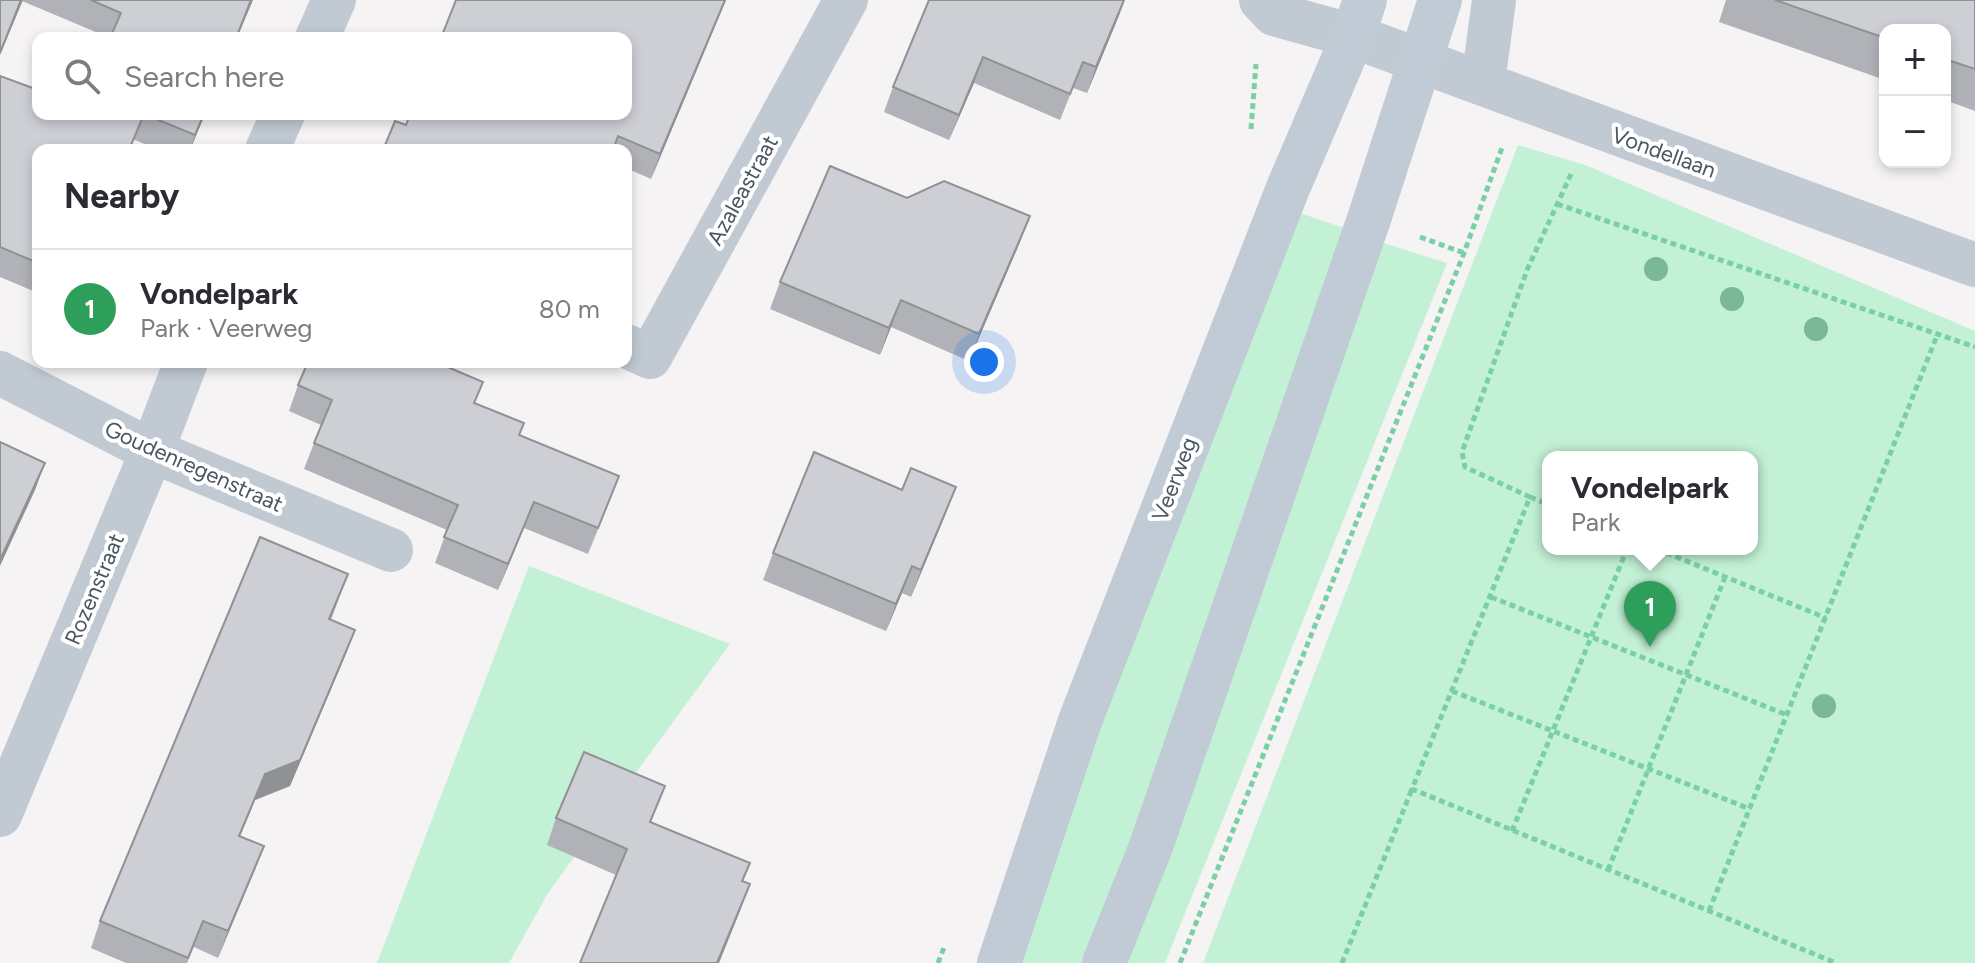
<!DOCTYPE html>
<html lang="en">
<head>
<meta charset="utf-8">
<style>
	:root { --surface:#fff; --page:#f7f7f7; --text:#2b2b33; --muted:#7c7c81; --line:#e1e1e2; --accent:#d93025 }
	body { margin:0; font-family:Figtree,sans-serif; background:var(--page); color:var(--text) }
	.controls { position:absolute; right:24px; top:24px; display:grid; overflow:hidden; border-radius:16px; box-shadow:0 4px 12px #0003 }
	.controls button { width:72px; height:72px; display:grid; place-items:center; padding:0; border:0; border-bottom:2px solid var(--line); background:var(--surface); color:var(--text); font:40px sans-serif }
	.you { position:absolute; left:984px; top:362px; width:28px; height:28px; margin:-20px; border:6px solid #fff; border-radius:50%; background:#1a73e8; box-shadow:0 0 0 12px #1a73e833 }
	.badge { display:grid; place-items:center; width:52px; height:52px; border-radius:50%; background:var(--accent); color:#fff; font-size:26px; font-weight:700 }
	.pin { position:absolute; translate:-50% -66px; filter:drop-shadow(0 2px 4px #0008) }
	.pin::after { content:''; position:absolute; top:42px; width:28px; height:24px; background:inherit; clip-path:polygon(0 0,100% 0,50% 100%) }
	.popup { position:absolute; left:1542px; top:451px; width:216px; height:104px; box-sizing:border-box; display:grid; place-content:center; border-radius:16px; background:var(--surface); filter:drop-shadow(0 2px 6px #0005); font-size:26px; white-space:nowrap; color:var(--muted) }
	.popup b { font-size:30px; color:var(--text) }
	.popup::after { content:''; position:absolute; left:50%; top:100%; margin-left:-16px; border:16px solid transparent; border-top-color:var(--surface) }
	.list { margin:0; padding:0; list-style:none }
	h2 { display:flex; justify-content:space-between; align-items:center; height:104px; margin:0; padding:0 32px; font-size:34px }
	h2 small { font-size:26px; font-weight:400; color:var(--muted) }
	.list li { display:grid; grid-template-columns:52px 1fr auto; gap:24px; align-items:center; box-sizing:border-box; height:120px; padding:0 32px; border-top:2px solid var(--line) }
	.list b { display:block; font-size:30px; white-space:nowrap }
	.list p { margin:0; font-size:26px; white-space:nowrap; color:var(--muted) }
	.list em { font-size:26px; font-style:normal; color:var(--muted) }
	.icon { flex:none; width:44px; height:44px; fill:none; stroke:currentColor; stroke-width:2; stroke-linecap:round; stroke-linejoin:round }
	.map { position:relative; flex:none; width:1975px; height:963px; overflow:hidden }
	.search { position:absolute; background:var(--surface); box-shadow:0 4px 12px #0003; left:32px; top:32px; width:600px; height:88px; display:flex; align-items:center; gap:20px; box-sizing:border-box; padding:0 28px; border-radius:16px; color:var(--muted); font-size:30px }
	.panel { position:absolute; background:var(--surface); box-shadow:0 4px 12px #0003; left:32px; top:144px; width:600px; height:224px; border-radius:16px }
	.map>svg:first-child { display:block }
</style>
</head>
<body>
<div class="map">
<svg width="1975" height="963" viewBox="0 0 1975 963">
	<rect width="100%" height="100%" fill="#f5f3f3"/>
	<path fill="#c3f1d5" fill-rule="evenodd" d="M 1518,145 L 1585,165 L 1975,331 L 1975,963 L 1203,963 ZM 1752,457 L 1752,549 L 1548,549 L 1548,457 Z
		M 1297,212 L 1347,229 L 1156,788 L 1085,963 L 1015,963 L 1102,708 Z
		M 1377,241 L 1447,263 L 1165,963 L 1121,963 Z
		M 529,566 L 730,644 L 548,893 L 509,963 L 377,963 Z"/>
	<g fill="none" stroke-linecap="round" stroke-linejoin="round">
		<path stroke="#7ad0a6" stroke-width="5" stroke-dasharray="6 4" stroke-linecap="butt" d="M 1251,129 L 1256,64
			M 1571,174 L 1527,270 L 1462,452 L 1465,467 L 1530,497 L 1412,789 L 1836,963
			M 1557,204 L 1975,347
			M 1420,237 L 1464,253
			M 1530,497 L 1548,504
			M 1657,549 L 1826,618
			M 1491,597 L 1787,715
			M 1452,691 L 1750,809
			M 1512,831 L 1627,549
			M 1608,870 L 1725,577
			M 1709,911 L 1938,333
			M 938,963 L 945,945
			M 1180,963 L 1464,253 L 1503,145
			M 1342,963 L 1412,789"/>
		<path stroke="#c1cad2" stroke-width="44" d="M 1261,0 L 1274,14 L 1353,36 L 1975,265
			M 317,38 L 334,0
			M 1483,83 L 1494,0
			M 267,150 L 283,114
			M 626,346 L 650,357 L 846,0
			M 0,373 L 152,451 L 391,550
			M 0,815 L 152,451 L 186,362"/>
		<path stroke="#c1cbd6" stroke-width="44" d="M 999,963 L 1080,721 L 1288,188 L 1353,36 L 1365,0
			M 1104,963 L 1150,849 L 1369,219 L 1440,0"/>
	</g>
	<g fill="#7bb799">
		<circle cx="1656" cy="269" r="12"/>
		<circle cx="1732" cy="299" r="12"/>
		<circle cx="1816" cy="329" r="12"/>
		<circle cx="1824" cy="706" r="12"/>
	</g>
	<path fill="#b0b2b7" d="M 0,0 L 253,0 L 110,38 L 22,1 Z
		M 456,0 L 726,0 L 651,179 L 626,168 L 626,150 L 383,150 L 406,125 Z
		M 1726,0 L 1975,0 L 1975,111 L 1945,100 L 1945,30 L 1885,30 L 1885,80 L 1719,22 Z
		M 1120,13 L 1087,93 L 1073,88 L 1060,120 L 974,83 L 949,140 L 884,112 L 893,87 Z
		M 0,76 L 38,114 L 205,114 L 190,150 L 159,150 L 135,140 L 38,150 L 38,293 L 0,277 Z
		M 907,198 L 1030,216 L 1020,242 L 969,361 L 891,327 L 880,355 L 770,309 L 780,282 Z
		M 298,385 L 475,403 L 609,502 L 588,554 L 524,528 L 498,590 L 435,563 L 447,530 L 304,469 L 321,425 L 289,411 Z
		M 946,513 L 911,597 L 902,593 L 886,631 L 763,580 L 773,553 Z
		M 348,574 L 331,620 L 345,656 L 290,786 L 255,800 L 240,836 L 264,846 L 218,958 L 194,947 L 187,963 L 126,963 L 91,948 L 100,921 Z
		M 556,818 L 651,822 L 750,863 L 743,882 L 740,911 L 616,875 L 547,845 Z"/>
	<path fill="#909195" d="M 21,0 L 23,0 L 0,55 L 0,53 Z
		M 251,0 L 253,0 L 237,38 L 236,38 Z
		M 725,0 L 726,0 L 651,179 L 660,154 Z
		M 1125,0 L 1120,13 L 1087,93 L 1096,67 Z
		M 983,57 L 974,83 L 949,140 L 959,115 Z
		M 204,114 L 205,114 L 190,150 L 195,135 Z
		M 1030,216 L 1020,242 L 969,361 L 979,334 Z
		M 901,300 L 891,327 L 880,355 L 889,328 Z
		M 45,463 L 35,490 L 0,566 L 0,560 Z
		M 956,487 L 946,513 L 911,597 L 921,570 Z
		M 534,502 L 524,528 L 498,590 L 508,564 Z
		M 912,566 L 902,593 L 886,631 L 896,604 Z
		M 355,630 L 345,656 L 290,786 L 255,800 L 229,863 L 265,774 Z
		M 264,846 L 254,872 L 218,958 L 228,931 Z
		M 750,884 L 740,911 L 719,963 L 717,963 Z"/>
	<path fill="#cdcfd5" stroke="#909195" stroke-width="2" d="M 0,0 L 21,0 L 0,53 Z
		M 91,0 L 251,0 L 236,38 L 110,38 L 121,13 Z
		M 456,0 L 725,0 L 660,154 L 618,136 L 613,150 L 383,150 L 395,121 L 406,125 L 410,114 L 626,114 L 626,38 L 441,38 Z
		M 929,0 L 1124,0 L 1096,67 L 1083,62 L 1070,94 L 983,57 L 959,115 L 893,87 Z
		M 1775,0 L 1975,0 L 1975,69 L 1945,59 L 1945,30 L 1885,30 L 1885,38 Z
		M 0,76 L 38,90 L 38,114 L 204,114 L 195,135 L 144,114 L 129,150 L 38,150 L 38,263 L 0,247 Z
		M 830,166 L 907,198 L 944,181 L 1030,216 L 979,334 L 901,300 L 889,328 L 780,282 Z
		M 308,362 L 436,362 L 483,382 L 474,403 L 524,423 L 519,435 L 619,476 L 598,528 L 534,502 L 508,564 L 444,537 L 458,505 L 314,443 L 332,400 L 298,385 Z
		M 0,442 L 45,463 L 0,560 Z
		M 814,452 L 902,490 L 911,468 L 956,487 L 921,570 L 912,566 L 896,604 L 773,553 Z
		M 260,537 L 348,574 L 329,619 L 355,630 L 300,760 L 265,774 L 239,836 L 264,846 L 228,931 L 203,921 L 188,958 L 100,921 Z
		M 584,752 L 665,786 L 650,822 L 750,863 L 742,881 L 750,884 L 717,963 L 580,963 L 627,849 L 556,818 Z"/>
	<g text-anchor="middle" stroke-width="8" stroke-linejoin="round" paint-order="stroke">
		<g font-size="22" fill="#4a5661" stroke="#fff">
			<text transform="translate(1664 152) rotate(20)" y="8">Vondellaan</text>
			<text transform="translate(742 190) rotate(-61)" y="8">Azaleastraat</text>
			<text transform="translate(194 466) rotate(24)" y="8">Goudenregenstraat</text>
			<text transform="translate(1174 479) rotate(-69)" y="8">Veerweg</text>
			<text transform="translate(94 589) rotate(-67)" y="8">Rozenstraat</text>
		</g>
	</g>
</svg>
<div class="controls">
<button>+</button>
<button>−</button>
</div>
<div class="you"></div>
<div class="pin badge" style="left:1650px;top:647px;background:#2e9e5b">1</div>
<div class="popup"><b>Vondelpark</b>Park</div>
<div class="search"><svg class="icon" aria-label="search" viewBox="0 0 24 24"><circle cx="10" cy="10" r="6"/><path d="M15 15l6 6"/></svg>Search here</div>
<section class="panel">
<h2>Nearby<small></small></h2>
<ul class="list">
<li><span class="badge" style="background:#2e9e5b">1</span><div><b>Vondelpark</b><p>Park · Veerweg</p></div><em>80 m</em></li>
</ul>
</section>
</div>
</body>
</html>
